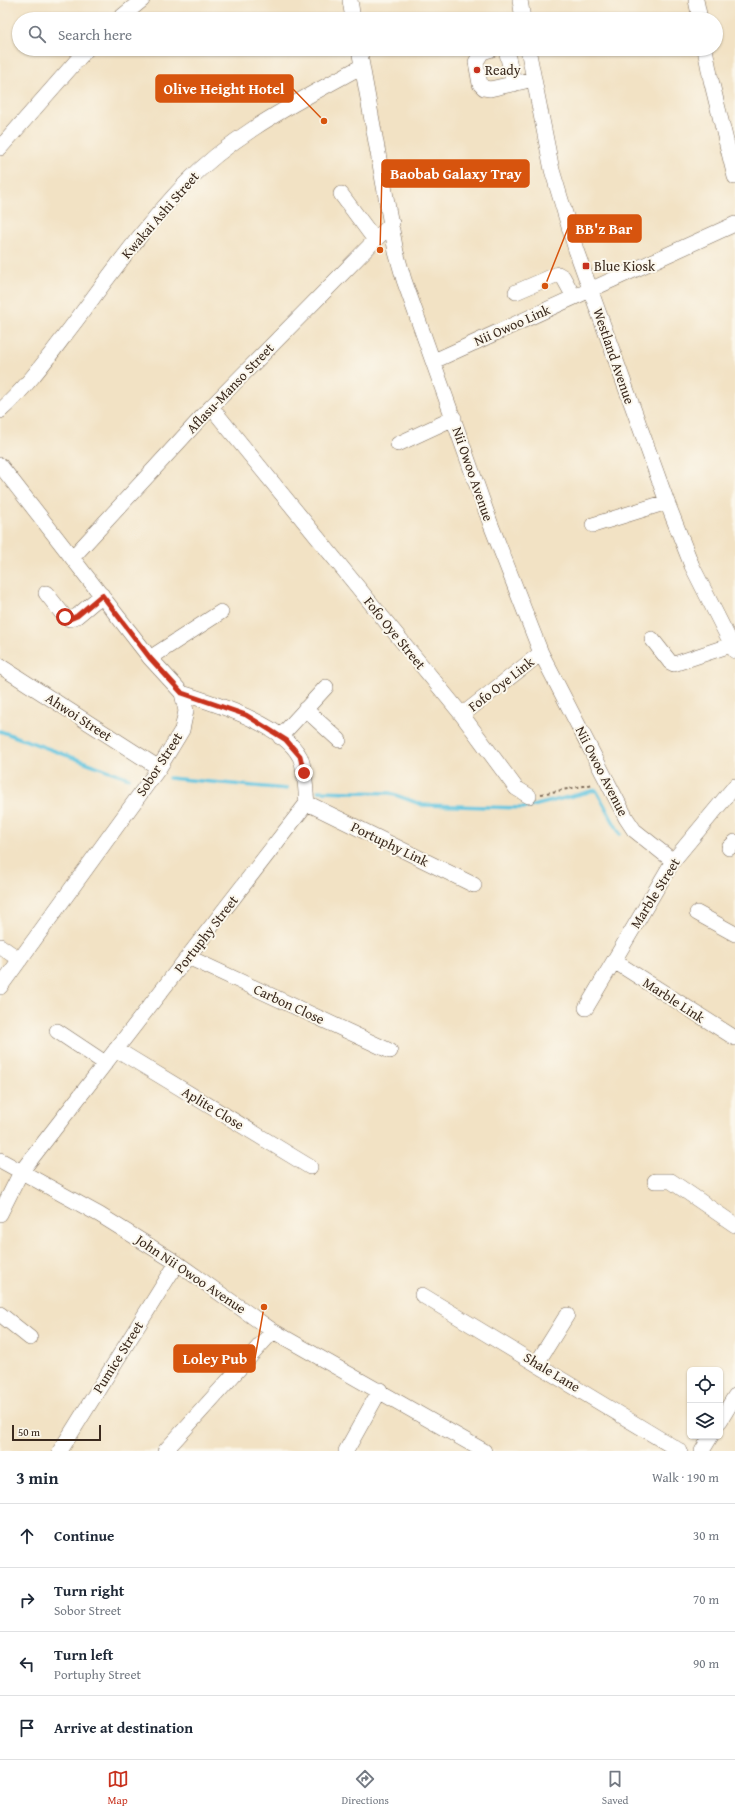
<!DOCTYPE html>
<html lang="en">
<head>
<meta charset="utf-8">
<style>
	:root { --surface:#fff; --page:#f2f2f3; --text:#1f2937; --muted:#747a83; --line:#e0e1e3; --accent:#c8321e }
	body { margin:0; font-family:"Gentium Book Plus",serif; background:var(--page); color:var(--text) }
	.controls { position:absolute; right:12px; bottom:12px; display:grid; overflow:hidden; border-radius:6px; box-shadow:0 1px 3px #0004 }
	.controls button { width:36px; height:36px; display:grid; place-items:center; padding:0; border:0; border-bottom:1px solid var(--line); background:var(--surface); color:var(--text); font:20px sans-serif }
	.scale { position:absolute; left:12px; bottom:10px; width:89px; box-sizing:border-box; padding-left:4px; border:2px solid #3b2a1e; border-top:0; font-size:11px; line-height:14px; white-space:nowrap; color:#3b2a1e; -webkit-text-stroke:3px #fbf7ec; paint-order:stroke }
	.stop { position:absolute; width:12px; height:12px; margin:-9px; border:3px solid #c8321e; border-radius:50%; background:#fff }
	.stop.end { background:#c8321e; border-color:#fff; box-shadow:0 1px 4px #0008 }
	.list { margin:0; padding:0; list-style:none }
	h2 { display:flex; justify-content:space-between; align-items:center; height:52px; margin:0; padding:0 16px; font-size:17px }
	h2 small { font-size:13px; font-weight:400; color:var(--muted) }
	.list li { display:grid; grid-template-columns:26px 1fr auto; gap:12px; align-items:center; box-sizing:border-box; height:64px; padding:0 16px; border-top:1px solid var(--line) }
	.list b { display:block; font-size:15px; white-space:nowrap }
	.list p { margin:0; font-size:13px; white-space:nowrap; color:var(--muted) }
	.list em { font-size:13px; font-style:normal; color:var(--muted) }
	.icon { flex:none; width:22px; height:22px; fill:none; stroke:currentColor; stroke-width:2; stroke-linecap:round; stroke-linejoin:round }
	.map { position:relative; flex:none; width:735px; height:1451px; overflow:hidden }
	.search { position:absolute; background:var(--surface); box-shadow:0 1px 3px #0004; left:12px; right:12px; top:12px; height:44px; display:flex; align-items:center; gap:10px; box-sizing:border-box; padding:0 14px; border-radius:22px; color:var(--muted); font-size:15px }
	.sheet { height:308px; background:var(--surface) }
	nav { display:flex; justify-content:space-around; align-items:center; box-sizing:border-box; height:56px; border-top:1px solid var(--line); background:var(--surface); font-size:11px; color:var(--muted) }
	nav a { display:grid; justify-items:center; gap:2px }
	nav .on { color:var(--accent) }
	.map>svg:first-child { display:block }
</style>
</head>
<body>
<div class="map">
<svg width="735" height="1451" viewBox="0 0 735 1451">
	<rect width="100%" height="100%" fill="#fbf7ec"/>
	<filter id="ink" filterUnits="userSpaceOnUse"><feTurbulence type="fractalNoise" baseFrequency=".025" numOctaves="2"/><feDisplacementMap in="SourceGraphic" scale="8" xChannelSelector="R" yChannelSelector="G"/><feConvolveMatrix kernelMatrix="1 2 1 2 8 2 1 2 1" color-interpolation-filters="sRGB"/></filter>
	<filter id="wash" filterUnits="userSpaceOnUse"><feTurbulence type="fractalNoise" baseFrequency=".012" numOctaves="4" result="noise"/><feDisplacementMap in="SourceGraphic" scale="16" xChannelSelector="R" yChannelSelector="G"/><feGaussianBlur stdDeviation="0.9" result="paint"/><feColorMatrix in="noise" values="0 0 0 0 0 0 0 0 0 0 0 0 0 0 0 0 0 1.4 0 .05"/><feComposite in="paint" operator="in"/></filter>
	<g filter="url(#wash)">
		<rect width="100%" height="100%" fill="#f2e2c4"/>
		<g fill="none" stroke-linecap="round" stroke-linejoin="round">
			<path stroke="#62c5e0" stroke-width="3.5" d="M 0,731 L 129,778
				M 169,778 L 287,789
				M 318,791 L 390,793 L 423,805 L 525,808 L 596,790 L 620,834"/>
		</g>
	</g>
	<g filter="url(#ink)">
		<g fill="none" stroke-linecap="round" stroke-linejoin="round">
			<g stroke="#7b6a58" stroke-width="16">
				<path id="minor" d="M 350,0 L 353,19
					M 520,0 L 523,19
					M 696,0 L 700,19
					M 119,19 L 142,0
					M 359,49 L 396,252 L 404,280 L 491,525 L 541,653 L 626,818 L 634,830 L 673,861
					M 492,49 L 482,52 L 476,62 L 480,84 L 484,88 L 490,89 L 534,79
					M 506,49 L 514,84
					M 528,49 L 552,170 L 576,250 L 667,502 L 692,566 L 735,651
					M 705,49 L 711,80 L 735,177
					M 0,148 L 87,49
					M 341,194 L 375,240
					M 516,292 L 558,274 L 563,277 L 574,297
					M 434,361 L 735,224
					M 211,407 L 462,715 L 516,788 L 529,796
					M 0,411 C 28,386 49,356 72,326 C 108,278 143,228 185,184 C 235,132 300,101 362,66
					M 398,444 L 454,418
					M 0,465 L 150,658 L 182,693 L 186,711 L 182,730 L 159,768 L 0,987
					M 593,525 L 667,502
					M 73,557 L 211,407 L 392,223
					M 46,593 L 65,617 L 70,619 L 77,616 L 102,595
					M 652,639 L 670,662 L 674,664 L 731,645
					M 150,658 L 221,612
					M 0,666 L 159,768
					M 305,709 L 339,740
					M 462,715 L 541,653
					M 280,737 L 326,687
					M 307,803 L 474,885
					M 729,848 L 735,842
					M 697,913 L 735,934
					M 0,946 L 20,960
					M 188,957 L 390,1051
					M 614,961 L 735,1038
					M 586,1008 L 673,861 L 735,786
					M 57,1031 L 105,1063
					M 116,1049 L 310,1167
					M 0,1160 L 100,1215 L 177,1263 L 273,1331 L 484,1451
					M 655,1181 L 671,1181 L 735,1225
					M 0,1214 L 21,1172 L 307,803 C 305,788 306,770 300,757 C 283,724 215,704 182,693
					M 422,1295 L 680,1451
					M 0,1314 L 30,1338
					M 537,1363 L 567,1315
					M 720,1421 L 735,1396
					M 60,1451 L 177,1263
					M 165,1451 L 273,1331
					M 346,1451 L 380,1390
					M 702,1451 L 711,1436"/>
			</g>
			<path stroke="#7b6a58" stroke-width="2" stroke-dasharray="3 3" stroke-linecap="butt" d="M 541,794 L 594,784"/>
			<use href="#minor" stroke="#fff" stroke-width="15"/>
		</g>
	</g>
	<g fill="none" stroke-linecap="round" stroke-linejoin="round" filter="url(#ink)">
		<path stroke="#c8321e" stroke-width="5" d="M 65,617 L 70,619 L 77,616 L 102,595 L 150,658 L 182,693 L 246,715 L 286,740 L 300,756 L 304,773"/>
	</g>
	<g fill="#c8321e" stroke="#fbf7ec" stroke-width="1.5">
		<circle cx="477" cy="70" r="4"/>
		<rect x="582" y="262" width="8" height="8" rx="2"/>
	</g>
	<g text-anchor="middle" stroke-width="4" stroke-linejoin="round" paint-order="stroke">
		<g font-size="14" fill="#3b2a1e" stroke="#fbf7ec" text-anchor="start">
			<text x="485" y="75">Ready</text>
			<text x="594" y="271">Blue Kiosk</text>
		</g>
		<g font-size="14" fill="#3b2a1e" stroke="#fbf7ec">
			<text transform="translate(160 215) rotate(-49)" y="5">Kwakai Ashi Street</text>
			<text transform="translate(512 325) rotate(-24)" y="5">Nii Owoo Link</text>
			<text transform="translate(614 356) rotate(71)" y="5">Westland Avenue</text>
			<text transform="translate(230 388) rotate(-46)" y="5">Aflasu-Manso Street</text>
			<text transform="translate(473 474) rotate(71)" y="5">Nii Owoo Avenue</text>
			<text transform="translate(395 633) rotate(51)" y="5">Fofo Oye Street</text>
			<text transform="translate(501 684) rotate(-38)" y="5">Fofo Oye Link</text>
			<text transform="translate(79 717) rotate(33)" y="5">Ahwoi Street</text>
			<text transform="translate(159 764) rotate(-57)" y="5">Sobor Street</text>
			<text transform="translate(602 771) rotate(63)" y="5">Nii Owoo Avenue</text>
			<text transform="translate(390 844) rotate(26)" y="5">Portuphy Link</text>
			<text transform="translate(655 893) rotate(-58)" y="5">Marble Street</text>
			<text transform="translate(206 934) rotate(-52)" y="5">Portuphy Street</text>
			<text transform="translate(674 1000) rotate(33)" y="5">Marble Link</text>
			<text transform="translate(289 1004) rotate(25)" y="5">Carbon Close</text>
			<text transform="translate(213 1108) rotate(31)" y="5">Aplite Close</text>
			<text transform="translate(191 1274) rotate(34)" y="5">John Nii Owoo Avenue</text>
			<text transform="translate(118 1357) rotate(-58)" y="5">Pumice Street</text>
			<text transform="translate(552 1372) rotate(31)" y="5">Shale Lane</text>
		</g>
	</g>
	<path fill="none" stroke="#d7540e" stroke-width="1.5" d="M324 121L293 89M380 250L382 173M545 286L568 228M264 1307L255 1358"/>
	<g fill="#d7540e" stroke="#fbf7ec" stroke-width="1.5">
		<circle cx="324" cy="121" r="4"/>
		<circle cx="380" cy="250" r="4"/>
		<circle cx="545" cy="286" r="4"/>
		<circle cx="264" cy="1307" r="4"/>
	</g>
	<g fill="#d7540e" stroke="#d7540e" stroke-width="1.5">
		<rect x="156" y="75" width="137" height="27" rx="4"/>
		<rect x="382" y="160" width="147" height="27" rx="4"/>
		<rect x="568" y="215" width="73" height="27" rx="4"/>
		<rect x="174" y="1345" width="81" height="27" rx="4"/>
	</g>
	<g font-size="15" text-anchor="middle" font-weight="bold" fill="#fff">
		<text x="224" y="94">Olive Height Hotel</text>
		<text x="456" y="179">Baobab Galaxy Tray</text>
		<text x="604" y="234">BB'z Bar</text>
		<text x="215" y="1364">Loley Pub</text>
	</g>
</svg>
<div class="controls">
<button><svg class="icon" aria-label="locate" viewBox="0 0 24 24"><circle cx="12" cy="12" r="6"/><path d="M12 2v4M12 18v4M2 12h4M18 12h4"/></svg></button>
<button><svg class="icon" aria-label="layers" viewBox="0 0 24 24"><path d="M12 4l9 5-9 5-9-5zM3 14l9 5 9-5"/></svg></button>
</div>
<div class="scale">50 m</div>
<div class="stop" style="left:65px;top:617px"></div>
<div class="stop end" style="left:304px;top:773px"></div>
<div class="search"><svg class="icon" aria-label="search" viewBox="0 0 24 24"><circle cx="10" cy="10" r="6"/><path d="M15 15l6 6"/></svg>Search here</div>
</div>
<section class="sheet">
<h2>3 min<small>Walk · 190 m</small></h2>
<ul class="list">
<li><svg class="icon" aria-label="ahead" viewBox="0 0 24 24"><path d="M12 20V5M6 11l6-6 6 6"/></svg><div><b>Continue</b></div><em>30 m</em></li>
<li><svg class="icon" aria-label="right" viewBox="0 0 24 24"><path d="M7 20v-9h11M14 6l5 5-5 5"/></svg><div><b>Turn right</b><p>Sobor Street</p></div><em>70 m</em></li>
<li><svg class="icon" aria-label="left" viewBox="0 0 24 24"><path d="M17 20v-9H6M10 6l-5 5 5 5"/></svg><div><b>Turn left</b><p>Portuphy Street</p></div><em>90 m</em></li>
<li><svg class="icon" aria-label="arrive" viewBox="0 0 24 24"><path d="M6 21V4h12l-3 4 3 4H6"/></svg><div><b>Arrive at destination</b></div></li>
</ul>
</section>
<nav>
<a class="on"><svg class="icon" aria-label="map" viewBox="0 0 24 24"><path d="M3 6l6-2 6 2 6-2v14l-6 2-6-2-6 2zM9 4v14M15 6v14"/></svg>Map</a>
<a><svg class="icon" aria-label="directions" viewBox="0 0 24 24"><path d="M12 3l9 9-9 9-9-9zM9 14v-3h6M13 9l2 2-2 2"/></svg>Directions</a>
<a><svg class="icon" aria-label="saved" viewBox="0 0 24 24"><path d="M7 4h10v16l-5-4-5 4z"/></svg>Saved</a>
</nav>
</body>
</html>
